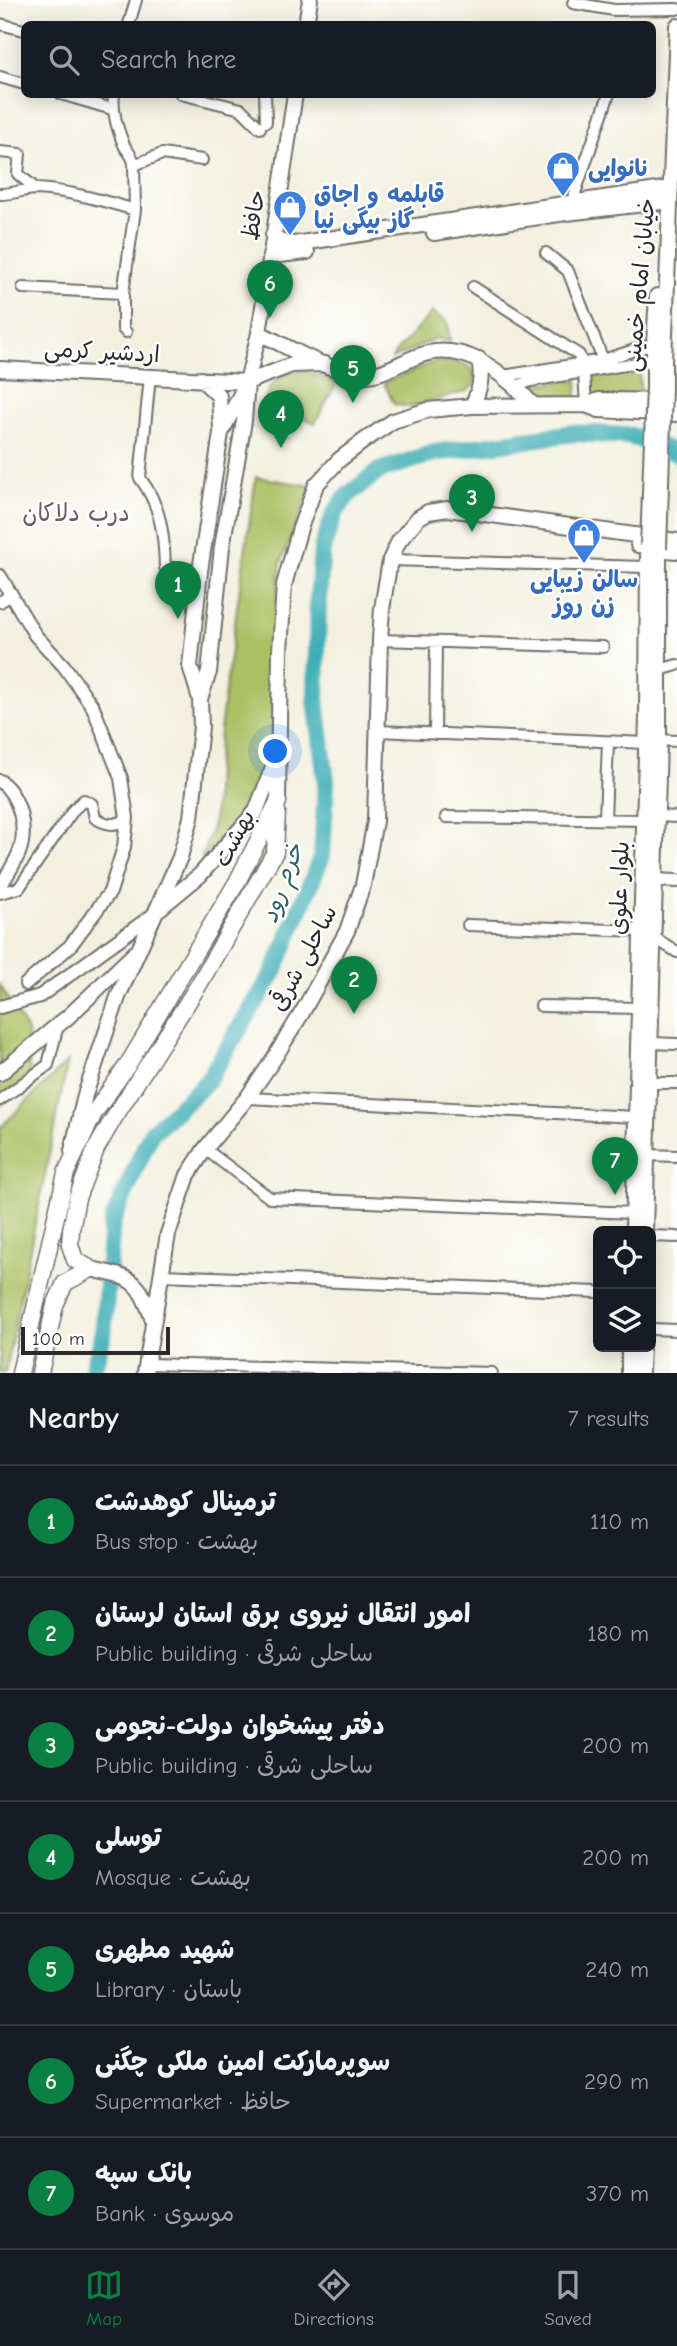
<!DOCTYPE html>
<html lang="en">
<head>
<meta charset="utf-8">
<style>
	:root { --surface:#171b24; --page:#242831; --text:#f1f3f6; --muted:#9ea1a6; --line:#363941; --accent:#0b8043 }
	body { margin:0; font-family:"Comic Neue","Playpen Sans Arabic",sans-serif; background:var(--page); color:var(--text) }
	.controls { position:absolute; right:21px; bottom:21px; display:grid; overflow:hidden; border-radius:10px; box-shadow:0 4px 18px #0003 }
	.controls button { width:63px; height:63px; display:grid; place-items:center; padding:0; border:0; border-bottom:2px solid var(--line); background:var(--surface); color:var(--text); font:35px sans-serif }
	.scale { position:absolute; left:21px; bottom:18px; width:149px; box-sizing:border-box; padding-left:7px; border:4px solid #2b2b2b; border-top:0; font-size:19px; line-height:24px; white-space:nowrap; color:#2b2b2b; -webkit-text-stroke:5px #fff; paint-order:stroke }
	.you { position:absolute; left:276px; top:752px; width:24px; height:24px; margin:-18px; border:5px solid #fff; border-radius:50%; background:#1a73e8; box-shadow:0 0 0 10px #1a73e833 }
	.badge { display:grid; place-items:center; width:46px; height:46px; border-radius:50%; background:var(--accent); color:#fff; font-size:23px; font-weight:700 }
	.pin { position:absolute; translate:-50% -58px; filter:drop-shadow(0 2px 4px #0008) }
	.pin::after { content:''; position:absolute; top:37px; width:24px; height:21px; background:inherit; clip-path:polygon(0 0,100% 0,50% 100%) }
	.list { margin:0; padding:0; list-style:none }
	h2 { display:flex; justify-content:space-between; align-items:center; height:91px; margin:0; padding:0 28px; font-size:30px }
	h2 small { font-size:23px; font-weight:400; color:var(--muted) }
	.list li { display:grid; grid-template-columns:46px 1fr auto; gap:21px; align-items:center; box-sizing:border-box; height:112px; padding:0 28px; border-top:2px solid var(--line) }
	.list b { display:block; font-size:26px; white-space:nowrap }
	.list p { margin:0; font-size:23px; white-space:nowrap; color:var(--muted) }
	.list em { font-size:23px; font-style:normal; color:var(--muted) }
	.icon { flex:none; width:38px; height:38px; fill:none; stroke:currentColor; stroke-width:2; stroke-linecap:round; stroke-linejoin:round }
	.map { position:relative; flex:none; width:677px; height:1373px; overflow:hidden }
	.search { position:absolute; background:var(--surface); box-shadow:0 4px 18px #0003; left:21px; right:21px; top:21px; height:77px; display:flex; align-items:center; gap:18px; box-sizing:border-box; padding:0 24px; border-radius:10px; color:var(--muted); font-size:26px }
	.sheet { height:875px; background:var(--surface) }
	nav { display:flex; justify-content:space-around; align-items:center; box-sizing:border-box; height:98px; border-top:2px solid var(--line); background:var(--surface); font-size:19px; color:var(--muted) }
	nav a { display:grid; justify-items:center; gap:4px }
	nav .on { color:var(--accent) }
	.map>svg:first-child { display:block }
</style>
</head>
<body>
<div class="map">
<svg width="677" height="1373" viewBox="0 0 677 1373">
	<rect width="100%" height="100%" fill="#fff"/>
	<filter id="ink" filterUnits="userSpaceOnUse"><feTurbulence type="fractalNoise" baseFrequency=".0143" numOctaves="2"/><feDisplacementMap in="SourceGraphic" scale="14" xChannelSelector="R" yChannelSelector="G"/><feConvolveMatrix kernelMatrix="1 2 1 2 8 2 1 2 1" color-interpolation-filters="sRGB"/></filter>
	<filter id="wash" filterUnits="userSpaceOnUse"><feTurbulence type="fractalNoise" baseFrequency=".00686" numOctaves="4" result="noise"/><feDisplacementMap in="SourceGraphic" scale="28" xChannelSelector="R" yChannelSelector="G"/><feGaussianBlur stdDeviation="1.57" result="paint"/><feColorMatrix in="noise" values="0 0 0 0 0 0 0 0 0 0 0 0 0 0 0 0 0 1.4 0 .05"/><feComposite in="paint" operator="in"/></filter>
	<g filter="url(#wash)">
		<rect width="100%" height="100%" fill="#f3f0df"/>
		<path fill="#acbf63" stroke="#6c7547" stroke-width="2" d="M 432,312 L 448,323 L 450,342 L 436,338 L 392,359 L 395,353 Z
			M 436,361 C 454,362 478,360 475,384 L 467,391 L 409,407 L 394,404 L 384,383 Z
			M 304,371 L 337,382 L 315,423 L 265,401 C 269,380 284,372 304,371 Z
			M 640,372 L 640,387 L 646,397 L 590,396 L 589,376 Z
			M 578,379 L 576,401 L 552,400 L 533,385 Z
			M 256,477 L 312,486 L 281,562 L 276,606 L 272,756 L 248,810 L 201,859 L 214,820 L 216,768 L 223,705 Z
			M 0,985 L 27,1031 L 30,1076 L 0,1106 Z
			M 68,1061 L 5,1373 L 0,1373 L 0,1128 Z"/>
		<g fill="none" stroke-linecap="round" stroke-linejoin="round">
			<path stroke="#3cadb5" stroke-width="18" d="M 92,1373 L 103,1336 L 112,1222 L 151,1133 L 206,1083 L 274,972 L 322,856 L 326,781 L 316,700 L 318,599 L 322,549 L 334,514 L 348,495 L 379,471 L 434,453 L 574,433 L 631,436 L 677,453"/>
		</g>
	</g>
	<g filter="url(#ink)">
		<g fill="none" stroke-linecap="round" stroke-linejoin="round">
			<g stroke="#71706a" stroke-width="14">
				<path id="minor" d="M 573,3 L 614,10 L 677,9
					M 0,24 L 24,30
					M 129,24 L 136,0
					M 0,77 L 24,84
					M 61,94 L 112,109
					M 114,94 C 112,112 117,128 124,145 C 128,153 134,156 134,165 L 135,210 L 123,293 L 123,329 L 126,332
					M 181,94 L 241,109 L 260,128
					M 265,94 L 266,122
					M 0,152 L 20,154 L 18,174 L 36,189
					M 134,165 L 162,154 L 202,160
					M 0,194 C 13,194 25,189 38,189 C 70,191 104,201 135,210
					M 572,202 L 609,94
					M 546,253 L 568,271 L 603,360
					M 473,287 L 579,355 L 582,364
					M 23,288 L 123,293
					M 584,373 L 586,405
					M 150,376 L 140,478 C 161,506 164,534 165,567 L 200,571
					M 503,376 L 603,360 L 654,344
					M 516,386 L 531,381 L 654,360
					M 390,560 L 647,567
					M 0,602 L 12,594
					M 380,640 L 603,647
					M 660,670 L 677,665
					M 378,731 L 646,743
					M 435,734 L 436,642
					M 659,740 L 677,741
					M 657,816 L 677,817
					M 446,817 L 644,820
					M 605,819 L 608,742
					M 0,893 L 19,888 L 74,809 L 84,800 L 92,804 L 95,818 C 107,825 116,827 127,818
					M 468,925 L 641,931
					M 653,937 L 677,952
					M 541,1006 L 639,1008
					M 651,1043 L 677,1044
					M 649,1083 L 677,1083
					M 247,1098 L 636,1117
					M 0,1100 L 48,1065 L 58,1025
					M 205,1149 L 270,1198 L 633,1213
					M 647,1155 L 677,1156
					M 651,1236 L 677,1237
					M 161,1275 L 598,1292
					M 651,1329 L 677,1330
					M 147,1364 L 492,1373"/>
			</g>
			<g stroke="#71706a" stroke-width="16">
				<path id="tertiary" d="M 0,576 L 35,635 L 64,666 L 93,707 L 121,778 L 127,818 L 124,847 L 110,892 L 70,946 L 26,984
					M 0,781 C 20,796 28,830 19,853 C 14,865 6,876 0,888
					M 655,880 L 677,881
					M 0,1007 L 40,996 L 157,912"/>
			</g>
			<g stroke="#71706a" stroke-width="18">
				<path id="secondary" d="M 306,24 L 310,0
					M 434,233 L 566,213 L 670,201
					M 273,235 L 283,243 L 294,244 L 671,188
					M 270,256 L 307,252
					M 259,333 C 289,347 330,373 363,375 C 380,376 398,364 413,358 C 461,337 502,371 533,405
					M 0,369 L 247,382 L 292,365 L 325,364
					M 201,379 L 219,396 L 221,429
					M 654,387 L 654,344 L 657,296
					M 664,388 L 664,360 L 677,26
					M 586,405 L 599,400 L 677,401
					M 472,406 C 480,389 483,378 479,359
					M 200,699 L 209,672 L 222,547 L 244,421 L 247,382 L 259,333 L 295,94
					M 278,802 L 280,651 L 284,585 L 300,528 L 316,485 L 339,460 L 365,440 L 393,421 L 428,410 L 472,406 L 586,405 L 599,410 L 677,414
					M 160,908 L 200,875 L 256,811 L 275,762
					M 0,1073 L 69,1016 L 135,953
					M 72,1151 L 85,1095 L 118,997 L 180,857 L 191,818 L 201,727 L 200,699 L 190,666 L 200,571 L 221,433 L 247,382
					M 633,1231 L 647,718 L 648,546 L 638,545
					M 645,1231 L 659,740 L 659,549 L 677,551
					M 91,1269 C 132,1278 138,1278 153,1320
					M 145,1373 L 168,1234 L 188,1175 L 205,1149 L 247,1098 L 273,1060 L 303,1011 L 347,931 L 363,885 L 375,821 L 380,640 L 382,609 L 390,560 L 399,541 L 418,518 L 428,512 L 448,509 L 677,541
					M 629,1373 L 629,1347
					M 641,1373 L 642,1347"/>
			</g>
			<g stroke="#71706a" stroke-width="19">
				<path id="primary" d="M 91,1269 L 75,1260 L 70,1245 L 71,1230 L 77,1198 L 96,1149 L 112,1121 L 198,986 L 275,852 L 277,811
					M 20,1373 L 66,1173 L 94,1113 L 127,1066 L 237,882 L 278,802
					M 40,1373 L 55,1305 L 65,1283 L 91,1269"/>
			</g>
			<use href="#minor" stroke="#fff" stroke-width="10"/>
			<use href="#tertiary" stroke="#fff" stroke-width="12"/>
			<use href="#secondary" stroke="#fff" stroke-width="14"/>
			<use href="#primary" stroke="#fff" stroke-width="16"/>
			<g stroke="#71706a" stroke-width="18" stroke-linecap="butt">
				<path id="secondary-bridge" d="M 648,546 L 654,387
					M 659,549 L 664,388"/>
			</g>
			<use href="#secondary-bridge" stroke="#fff" stroke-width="14"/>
		</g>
	</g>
	<defs>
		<g id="shop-pin" transform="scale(1.75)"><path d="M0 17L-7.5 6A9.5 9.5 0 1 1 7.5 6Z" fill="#3f7fe0" stroke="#fff"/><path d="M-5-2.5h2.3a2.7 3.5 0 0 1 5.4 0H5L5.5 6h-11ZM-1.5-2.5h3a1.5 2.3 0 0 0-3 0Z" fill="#fff"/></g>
	</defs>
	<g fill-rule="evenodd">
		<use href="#shop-pin" x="563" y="168"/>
		<use href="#shop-pin" x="290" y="207"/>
		<use href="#shop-pin" x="584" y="535"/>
	</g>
	<g text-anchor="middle" stroke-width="5" stroke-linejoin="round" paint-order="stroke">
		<g font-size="23" font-weight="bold" fill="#366cbe" stroke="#fff" text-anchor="start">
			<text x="588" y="176">نانوایی</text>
			<text x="314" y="202">قابلمه و اجاق<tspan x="314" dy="26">گاز بیگی نیا</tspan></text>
			<text x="584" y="587" text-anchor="middle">سالن زیبایی<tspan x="584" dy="26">زن روز</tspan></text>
		</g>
		<g font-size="23" fill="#2b2b2b" stroke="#fff">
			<text transform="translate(253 215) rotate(-81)" y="8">حافظ</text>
			<text transform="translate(639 285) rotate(-85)" y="8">خیابان امام خمینی</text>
			<text transform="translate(102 351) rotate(3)" y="8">اردشیر کرمی</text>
			<text transform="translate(234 838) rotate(-62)" y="8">بهشت</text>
			<text transform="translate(619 888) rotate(-88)" y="8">بلوار علوی</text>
			<text transform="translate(303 958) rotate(-62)" y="8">ساحلی شرقی</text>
		</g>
		<g font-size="24" fill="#6e5864" stroke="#fff">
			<text x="76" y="521">درب دلاکان</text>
		</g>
		<g font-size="24" font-style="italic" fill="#325f62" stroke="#fff">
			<text transform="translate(282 883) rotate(-70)" y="8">خرم رود</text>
		</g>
	</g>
</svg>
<div class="controls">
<button><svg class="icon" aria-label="locate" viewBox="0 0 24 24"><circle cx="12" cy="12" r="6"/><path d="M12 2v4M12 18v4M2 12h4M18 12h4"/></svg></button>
<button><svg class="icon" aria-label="layers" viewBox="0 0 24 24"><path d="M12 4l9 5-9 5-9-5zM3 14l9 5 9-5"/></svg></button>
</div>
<div class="scale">100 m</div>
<div class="you"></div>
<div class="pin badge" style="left:178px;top:619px">1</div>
<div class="pin badge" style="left:354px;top:1014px">2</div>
<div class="pin badge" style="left:472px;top:532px">3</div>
<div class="pin badge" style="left:281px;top:448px">4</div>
<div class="pin badge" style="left:353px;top:403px">5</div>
<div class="pin badge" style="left:270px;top:318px">6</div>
<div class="pin badge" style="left:615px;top:1195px">7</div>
<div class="search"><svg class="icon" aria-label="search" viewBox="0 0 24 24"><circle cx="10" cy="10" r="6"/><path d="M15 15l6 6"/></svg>Search here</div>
</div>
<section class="sheet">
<h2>Nearby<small>7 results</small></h2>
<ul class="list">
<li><span class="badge">1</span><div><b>ترمینال کوهدشت</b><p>Bus stop · بهشت</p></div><em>110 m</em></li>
<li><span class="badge">2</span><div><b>امور انتقال نیروی برق استان لرستان</b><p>Public building · ساحلی شرقی</p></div><em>180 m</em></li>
<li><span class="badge">3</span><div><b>دفتر پیشخوان دولت-نجومی</b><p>Public building · ساحلی شرقی</p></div><em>200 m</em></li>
<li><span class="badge">4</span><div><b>توسلی</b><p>Mosque · بهشت</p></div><em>200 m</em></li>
<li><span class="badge">5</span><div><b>شهید مطهری</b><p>Library · باستان</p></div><em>240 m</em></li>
<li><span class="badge">6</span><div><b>سوپرمارکت امین ملکی چگنی</b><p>Supermarket · حافظ</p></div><em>290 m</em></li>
<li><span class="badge">7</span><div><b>بانک سپه</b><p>Bank · موسوی</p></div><em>370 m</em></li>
</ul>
</section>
<nav>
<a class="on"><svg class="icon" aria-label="map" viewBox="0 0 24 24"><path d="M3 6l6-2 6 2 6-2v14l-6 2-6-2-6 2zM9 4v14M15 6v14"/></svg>Map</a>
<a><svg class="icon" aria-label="directions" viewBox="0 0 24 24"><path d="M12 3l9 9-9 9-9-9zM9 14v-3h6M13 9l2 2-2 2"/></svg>Directions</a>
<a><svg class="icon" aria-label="saved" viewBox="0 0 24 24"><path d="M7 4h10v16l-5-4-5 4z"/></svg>Saved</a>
</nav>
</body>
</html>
